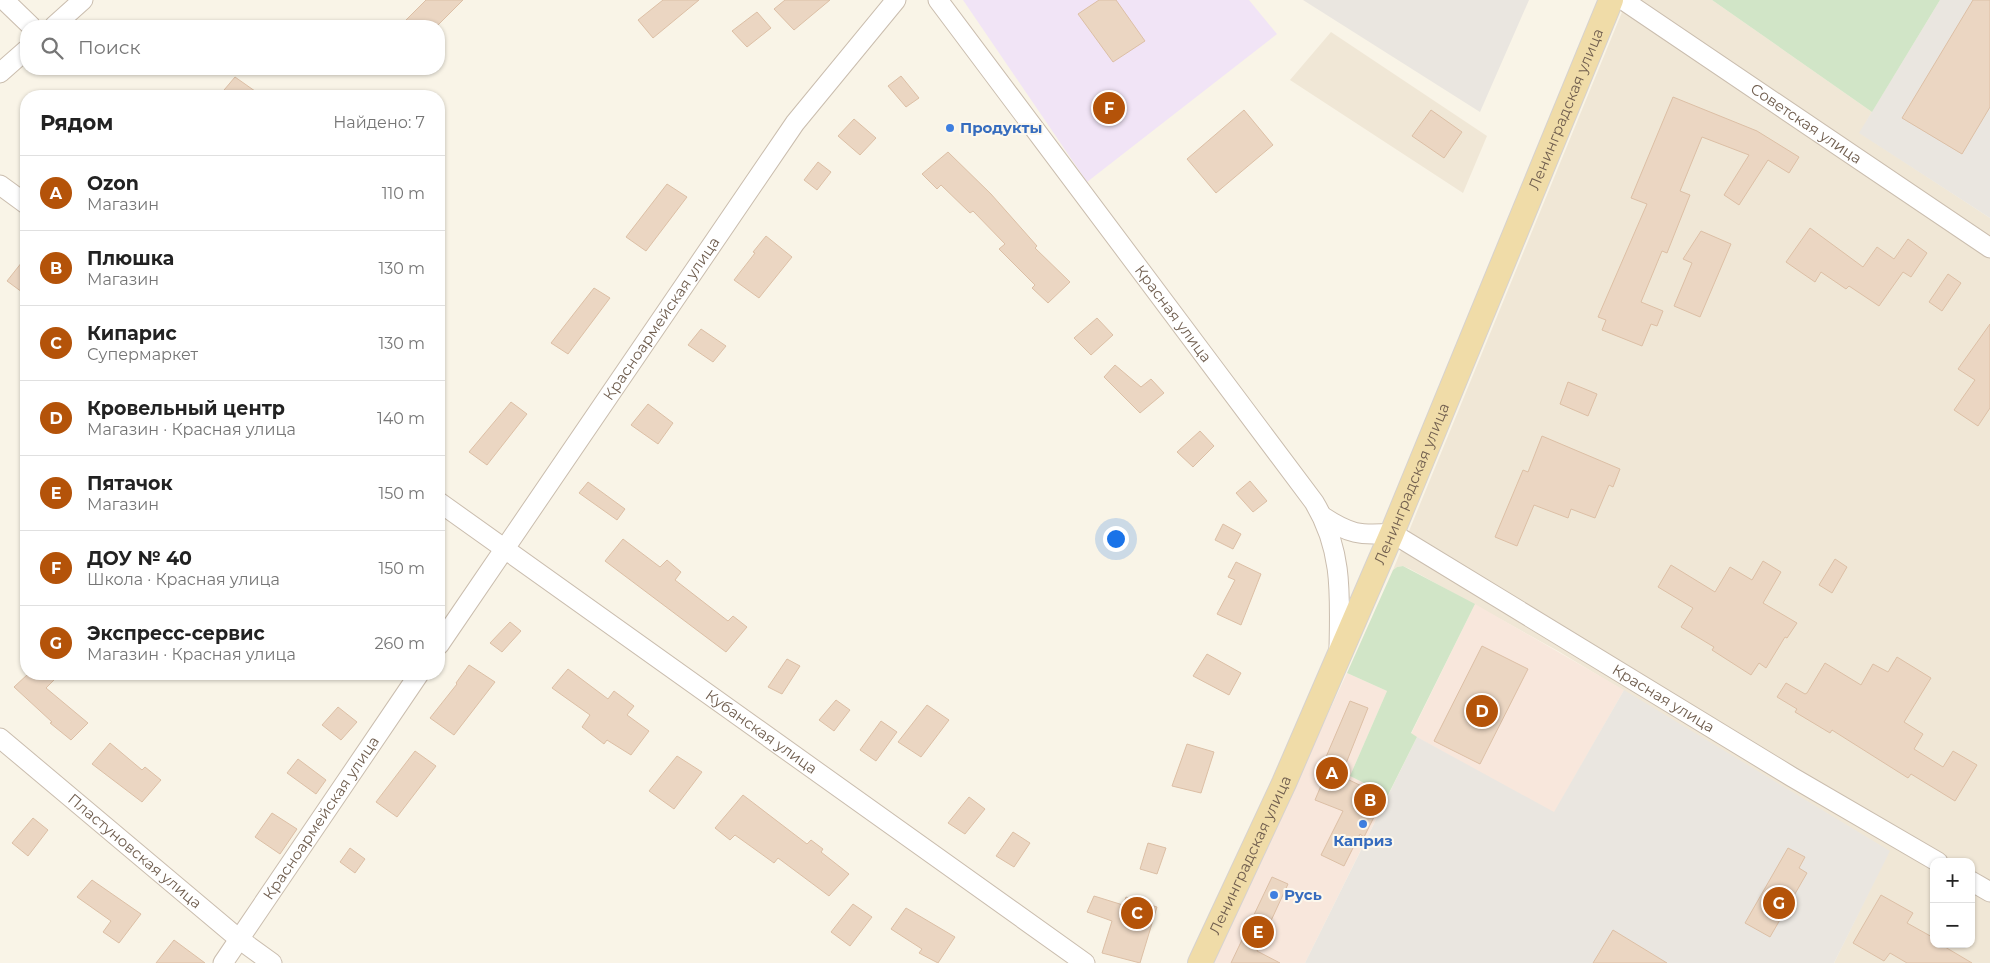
<!DOCTYPE html>
<html lang="ru">
<head>
<meta charset="utf-8">
<style>
	:root { --surface:#fff; --page:#f2f2f2; --text:#222; --muted:#767676; --line:#e0e0e0; --accent:#b45309 }
	body { margin:0; font-family:Montserrat,sans-serif; background:var(--page); color:var(--text) }
	.controls { position:absolute; right:15px; bottom:15px; display:grid; overflow:hidden; border-radius:10px; box-shadow:0 1px 4px #0004 }
	.controls button { width:45px; height:45px; display:grid; place-items:center; padding:0; border:0; border-bottom:1px solid var(--line); background:var(--surface); color:var(--text); font:25px sans-serif }
	.you { position:absolute; left:1115px; top:538px; width:18px; height:18px; margin:-12px; border:4px solid #fff; border-radius:50%; background:#1a73e8; box-shadow:0 0 0 8px #1a73e833 }
	.badge { display:grid; place-items:center; width:32px; height:32px; border-radius:50%; background:var(--accent); color:#fff; font-size:16px; font-weight:700 }
	.pin { position:absolute; translate:-50% -50%; border:2px solid #fff; box-shadow:0 1px 5px #0006 }
	.list { margin:0; padding:0; list-style:none }
	h2 { display:flex; justify-content:space-between; align-items:center; height:65px; margin:0; padding:0 20px; font-size:21px }
	h2 small { font-size:16px; font-weight:400; color:var(--muted) }
	.list li { display:grid; grid-template-columns:32px 1fr auto; gap:15px; align-items:center; box-sizing:border-box; height:75px; padding:0 20px; border-top:1px solid var(--line) }
	.list b { display:block; font-size:19px; white-space:nowrap }
	.list p { margin:0; font-size:16px; white-space:nowrap; color:var(--muted) }
	.list em { font-size:16px; font-style:normal; color:var(--muted) }
	.icon { flex:none; width:28px; height:28px; fill:none; stroke:currentColor; stroke-width:2; stroke-linecap:round; stroke-linejoin:round }
	.map { position:relative; flex:none; width:1990px; height:963px; overflow:hidden }
	.search { position:absolute; background:var(--surface); box-shadow:0 1px 4px #0004; left:20px; top:20px; width:425px; height:55px; display:flex; align-items:center; gap:12px; box-sizing:border-box; padding:0 18px; border-radius:20px; color:var(--muted); font-size:19px }
	.panel { position:absolute; background:var(--surface); box-shadow:0 1px 4px #0004; left:20px; top:90px; width:425px; height:590px; border-radius:20px }
	.map>svg:first-child { display:block }
</style>
</head>
<body>
<div class="map">
<svg width="1990" height="963" viewBox="0 0 1990 963">
	<rect width="100%" height="100%" fill="#f9f4e7"/>
	<path fill="#f0e7d6" fill-rule="evenodd" d="M 1627,0 L 1712,0 L 1872,112 L 1860,133 L 1990,218 L 1990,963 L 1834,963 L 1889,851 L 1558,651 L 1410,569 L 1403,566 L 1397,567 L 1393,570 ZM 1934,862 L 1971,862 L 1971,944 L 1934,944 Z
		M 1331,32 L 1487,136 L 1463,193 L 1290,80 Z"/>
	<path fill="#f8e7dc" d="M 1475,604 L 1624,690 L 1554,813 L 1411,734 Z
		M 1347,673 L 1387,691 L 1350,776 L 1388,795 L 1305,963 L 1212,963 Z"/>
	<path fill="#eae6e0" d="M 1303,0 L 1529,0 L 1480,112 Z
		M 1940,0 L 1990,0 L 1990,218 L 1859,133 Z
		M 1624,690 L 1890,851 L 1834,963 L 1305,963 L 1417,737 L 1554,812 Z"/>
	<path fill="#f1e4f6" d="M 963,0 L 1249,0 L 1277,34 L 1087,182 Z"/>
	<path fill="#d1e5c7" d="M 1712,0 L 1940,0 L 1872,112 Z
		M 1403,566 L 1475,604 L 1411,733 L 1417,737 L 1388,795 L 1350,776 L 1387,691 L 1347,673 L 1393,570 L 1397,567 Z"/>
	<path fill="#ebd6c2" stroke="#dcbfa5" d="M 426,0 L 463,0 L 437,26 L 400,26 Z
		M 663,0 L 699,0 L 653,38 L 638,20 Z
		M 785,0 L 830,0 L 794,30 L 774,9 Z
		M 1099,0 L 1116,0 L 1145,41 L 1113,62 L 1078,14 Z
		M 1973,0 L 1990,0 L 1990,107 L 1962,154 L 1902,118 Z
		M 757,12 L 771,28 L 747,47 L 732,31 Z
		M 901,76 L 919,98 L 906,107 L 888,86 Z
		M 235,77 L 262,96 L 219,96 Z
		M 1673,97 L 1757,131 L 1799,157 L 1789,173 L 1768,160 L 1739,205 L 1724,195 L 1749,155 L 1702,137 L 1680,191 L 1690,195 L 1667,253 L 1662,251 L 1641,302 L 1663,311 L 1657,326 L 1651,324 L 1642,346 L 1602,330 L 1606,320 L 1598,317 L 1647,204 L 1631,198 Z
		M 1244,110 L 1273,145 L 1216,193 L 1187,159 Z
		M 1431,110 L 1462,132 L 1444,158 L 1412,136 Z
		M 854,119 L 876,138 L 860,155 L 838,136 Z
		M 948,152 L 991,194 L 1037,246 L 1035,248 L 1070,282 L 1048,303 L 1032,288 L 1035,285 L 999,249 L 1005,244 L 973,211 L 970,213 L 941,185 L 937,189 L 922,174 Z
		M 818,162 L 831,172 L 817,190 L 804,180 Z
		M 667,184 L 687,197 L 646,251 L 626,237 Z
		M 1810,228 L 1863,267 L 1877,247 L 1894,259 L 1908,239 L 1927,253 L 1911,277 L 1903,272 L 1879,306 L 1849,286 L 1846,289 L 1821,272 L 1815,282 L 1786,262 Z
		M 1701,231 L 1731,244 L 1700,317 L 1674,306 L 1692,263 L 1683,259 Z
		M 766,236 L 792,257 L 759,298 L 734,280 L 755,253 L 753,252 Z
		M 26,257 L 26,295 L 7,281 Z
		M 1948,274 L 1961,283 L 1942,311 L 1929,302 Z
		M 594,288 L 610,298 L 568,354 L 551,343 Z
		M 1097,318 L 1113,335 L 1091,355 L 1074,338 Z
		M 1990,324 L 1990,408 L 1978,426 L 1954,410 L 1975,380 L 1958,369 Z
		M 701,329 L 726,346 L 713,362 L 688,345 Z
		M 1115,365 L 1141,387 L 1151,379 L 1164,393 L 1140,413 L 1104,377 Z
		M 1568,382 L 1597,394 L 1588,416 L 1560,404 Z
		M 511,402 L 527,414 L 487,465 L 469,452 Z
		M 648,404 L 673,423 L 658,444 L 631,425 Z
		M 1200,431 L 1214,446 L 1193,467 L 1177,452 Z
		M 1542,436 L 1620,469 L 1613,487 L 1609,485 L 1595,518 L 1571,509 L 1568,518 L 1534,505 L 1517,546 L 1495,537 L 1523,470 L 1528,472 Z
		M 1250,481 L 1267,501 L 1253,512 L 1236,493 Z
		M 588,482 L 625,509 L 617,520 L 579,493 Z
		M 1223,524 L 1241,534 L 1233,549 L 1215,540 Z
		M 623,539 L 660,567 L 667,560 L 681,572 L 675,580 L 728,621 L 733,616 L 747,627 L 726,652 L 605,561 Z
		M 1835,559 L 1847,567 L 1832,593 L 1819,585 Z
		M 1763,561 L 1781,572 L 1763,603 L 1797,623 L 1787,638 L 1785,637 L 1766,668 L 1759,663 L 1751,675 L 1712,650 L 1714,647 L 1681,627 L 1693,608 L 1658,587 L 1671,565 L 1715,592 L 1730,567 L 1752,580 Z
		M 1236,562 L 1261,574 L 1241,625 L 1217,614 L 1235,580 L 1228,577 Z
		M 510,622 L 521,631 L 502,652 L 490,643 Z
		M 1482,646 L 1528,669 L 1480,764 L 1434,741 Z
		M 1207,654 L 1241,673 L 1229,695 L 1193,676 Z
		M 1897,657 L 1931,678 L 1904,722 L 1923,734 L 1914,749 L 1943,767 L 1953,751 L 1977,765 L 1955,801 L 1911,774 L 1908,778 L 1832,730 L 1830,733 L 1795,712 L 1797,709 L 1777,697 L 1786,683 L 1805,694 L 1807,693 L 1825,663 L 1861,685 L 1873,664 L 1888,672 Z
		M 787,659 L 800,666 L 782,694 L 768,687 Z
		M 469,665 L 495,682 L 454,735 L 430,718 L 457,684 L 456,683 Z
		M 568,669 L 608,699 L 614,691 L 634,706 L 627,715 L 649,731 L 631,755 L 607,740 L 604,744 L 582,727 L 590,715 L 552,688 Z
		M 28,674 L 60,674 L 46,688 L 88,723 L 71,740 L 50,723 L 52,722 L 14,687 Z
		M 836,700 L 850,710 L 834,731 L 819,720 Z
		M 1350,701 L 1368,708 L 1341,776 L 1384,797 L 1364,837 L 1360,834 L 1344,866 L 1321,855 L 1343,811 L 1315,800 L 1323,781 L 1317,778 Z
		M 927,705 L 949,720 L 921,757 L 898,742 Z
		M 338,707 L 357,722 L 341,740 L 322,725 Z
		M 881,721 L 897,732 L 876,761 L 860,750 Z
		M 110,743 L 142,770 L 145,767 L 161,780 L 142,802 L 92,764 Z
		M 1187,744 L 1214,752 L 1201,793 L 1172,786 Z
		M 415,751 L 436,766 L 397,817 L 376,802 Z
		M 677,756 L 702,772 L 674,809 L 649,791 Z
		M 298,759 L 326,780 L 316,794 L 287,773 Z
		M 743,795 L 807,844 L 811,840 L 823,849 L 821,852 L 849,874 L 829,896 L 778,858 L 774,863 L 735,835 L 730,840 L 715,828 Z
		M 969,797 L 985,809 L 965,834 L 948,823 Z
		M 272,813 L 297,829 L 280,854 L 255,837 Z
		M 33,818 L 48,830 L 28,856 L 12,843 Z
		M 1013,832 L 1030,843 L 1014,867 L 996,856 Z
		M 1148,843 L 1166,848 L 1157,874 L 1140,869 Z
		M 350,848 L 365,859 L 355,873 L 340,862 Z
		M 1788,848 L 1805,857 L 1799,868 L 1807,873 L 1770,937 L 1745,923 Z
		M 1272,877 L 1288,884 L 1257,951 L 1280,963 L 1231,963 Z
		M 92,880 L 141,914 L 119,943 L 103,932 L 111,921 L 77,897 Z
		M 1881,895 L 1913,913 L 1907,923 L 1934,938 L 1934,944 L 1940,944 L 1972,963 L 1907,963 L 1890,953 L 1884,961 L 1853,943 Z
		M 1094,896 L 1123,905 L 1126,897 L 1157,907 L 1140,963 L 1102,953 L 1112,921 L 1087,912 Z
		M 853,904 L 872,917 L 850,946 L 831,932 Z
		M 906,908 L 955,937 L 938,963 L 919,953 L 922,949 L 891,929 Z
		M 1613,930 L 1667,963 L 1593,963 Z
		M 174,940 L 205,963 L 156,963 Z"/>
	<g fill="none" stroke-linecap="round" stroke-linejoin="round">
		<g stroke="#cabdae" stroke-width="21">
			<g id="minor">
				<path d="M 4,0 L 31,26"/>
				<path id="s1" d="M 938,0 L 1314,502 C 1343,550 1340,595 1339,649"/>
				<path id="s2" d="M 1623,0 L 1990,248"/>
				<path d="M 54,26 L 83,0"/>
				<path d="M 0,73 L 26,50"/>
				<path d="M 0,185 L 26,204"/>
				<path id="s3" d="M 439,502 L 1085,963"/>
				<path id="s4" d="M 1322,516 C 1349,534 1360,536 1392,533 L 1792,777 L 1938,862"/>
				<path id="s5" d="M 439,645 L 795,123 L 896,0"/>
				<path id="s6" d="M 0,738 L 239,939 L 272,963"/>
				<path d="M 1971,881 L 1990,892"/>
				<path id="s7" d="M 223,963 L 419,674"/>
			</g>
		</g>
		<g stroke="#d7d2ce" stroke-width="26">
			<g id="major">
				<path id="s8" d="M 1200,963 L 1284,783 L 1392,533 L 1611,0"/>
			</g>
		</g>
		<use href="#minor" stroke="#fff" stroke-width="19"/>
		<use href="#major" stroke="#f0dca8" stroke-width="24"/>
	</g>
	<g fill="#3f7fe0" stroke="#fdf8ed" stroke-width="2">
		<circle cx="950" cy="128" r="5"/>
		<circle cx="1363" cy="824" r="5"/>
		<circle cx="1274" cy="895" r="5"/>
	</g>
	<g text-anchor="middle" stroke-width="4" stroke-linejoin="round" paint-order="stroke">
		<g font-size="15" fill="#705e4f" stroke="#fdf8ed">
			<text dy="5" stroke="none"><textPath href="#s8" startOffset="929">Ленинградская улица</textPath></text>
			<text dy="5" stroke="none"><textPath href="#s2" startOffset="221">Советская улица</textPath></text>
			<text dy="5" stroke="none"><textPath href="#s1" startOffset="392">Красная улица</textPath></text>
			<text dy="5" stroke="none"><textPath href="#s5" startOffset="395">Красноармейская улица</textPath></text>
			<text dy="5" stroke="none"><textPath href="#s8" startOffset="524">Ленинградская улица</textPath></text>
			<text dy="5" stroke="none"><textPath href="#s4" startOffset="392">Красная улица</textPath></text>
			<text dy="5" stroke="none"><textPath href="#s3" startOffset="396">Кубанская улица</textPath></text>
			<text dy="5" stroke="none"><textPath href="#s7" startOffset="175">Красноармейская улица</textPath></text>
			<text dy="5" stroke="none"><textPath href="#s6" startOffset="176">Пластуновская улица</textPath></text>
			<text dy="5" stroke="none"><textPath href="#s8" startOffset="119">Ленинградская улица</textPath></text>
		</g>
		<g font-size="15" font-weight="bold" fill="#366cbe" stroke="#fdf8ed" text-anchor="start">
			<text x="960" y="133">Продукты</text>
			<text x="1363" y="846" text-anchor="middle">Каприз</text>
			<text x="1284" y="900">Русь</text>
		</g>
	</g>
</svg>
<div class="controls">
<button>+</button>
<button>−</button>
</div>
<div class="you"></div>
<div class="pin badge" style="left:1332px;top:773px">A</div>
<div class="pin badge" style="left:1370px;top:800px">B</div>
<div class="pin badge" style="left:1137px;top:913px">C</div>
<div class="pin badge" style="left:1482px;top:711px">D</div>
<div class="pin badge" style="left:1258px;top:932px">E</div>
<div class="pin badge" style="left:1109px;top:108px">F</div>
<div class="pin badge" style="left:1779px;top:903px">G</div>
<div class="search"><svg class="icon" aria-label="search" viewBox="0 0 24 24"><circle cx="10" cy="10" r="6"/><path d="M15 15l6 6"/></svg>Поиск</div>
<section class="panel">
<h2>Рядом<small>Найдено: 7</small></h2>
<ul class="list">
<li><span class="badge">A</span><div><b>Ozon</b><p>Магазин</p></div><em>110 m</em></li>
<li><span class="badge">B</span><div><b>Плюшка</b><p>Магазин</p></div><em>130 m</em></li>
<li><span class="badge">C</span><div><b>Кипарис</b><p>Супермаркет</p></div><em>130 m</em></li>
<li><span class="badge">D</span><div><b>Кровельный центр</b><p>Магазин · Красная улица</p></div><em>140 m</em></li>
<li><span class="badge">E</span><div><b>Пятачок</b><p>Магазин</p></div><em>150 m</em></li>
<li><span class="badge">F</span><div><b>ДОУ № 40</b><p>Школа · Красная улица</p></div><em>150 m</em></li>
<li><span class="badge">G</span><div><b>Экспресс-сервис</b><p>Магазин · Красная улица</p></div><em>260 m</em></li>
</ul>
</section>
</div>
</body>
</html>
